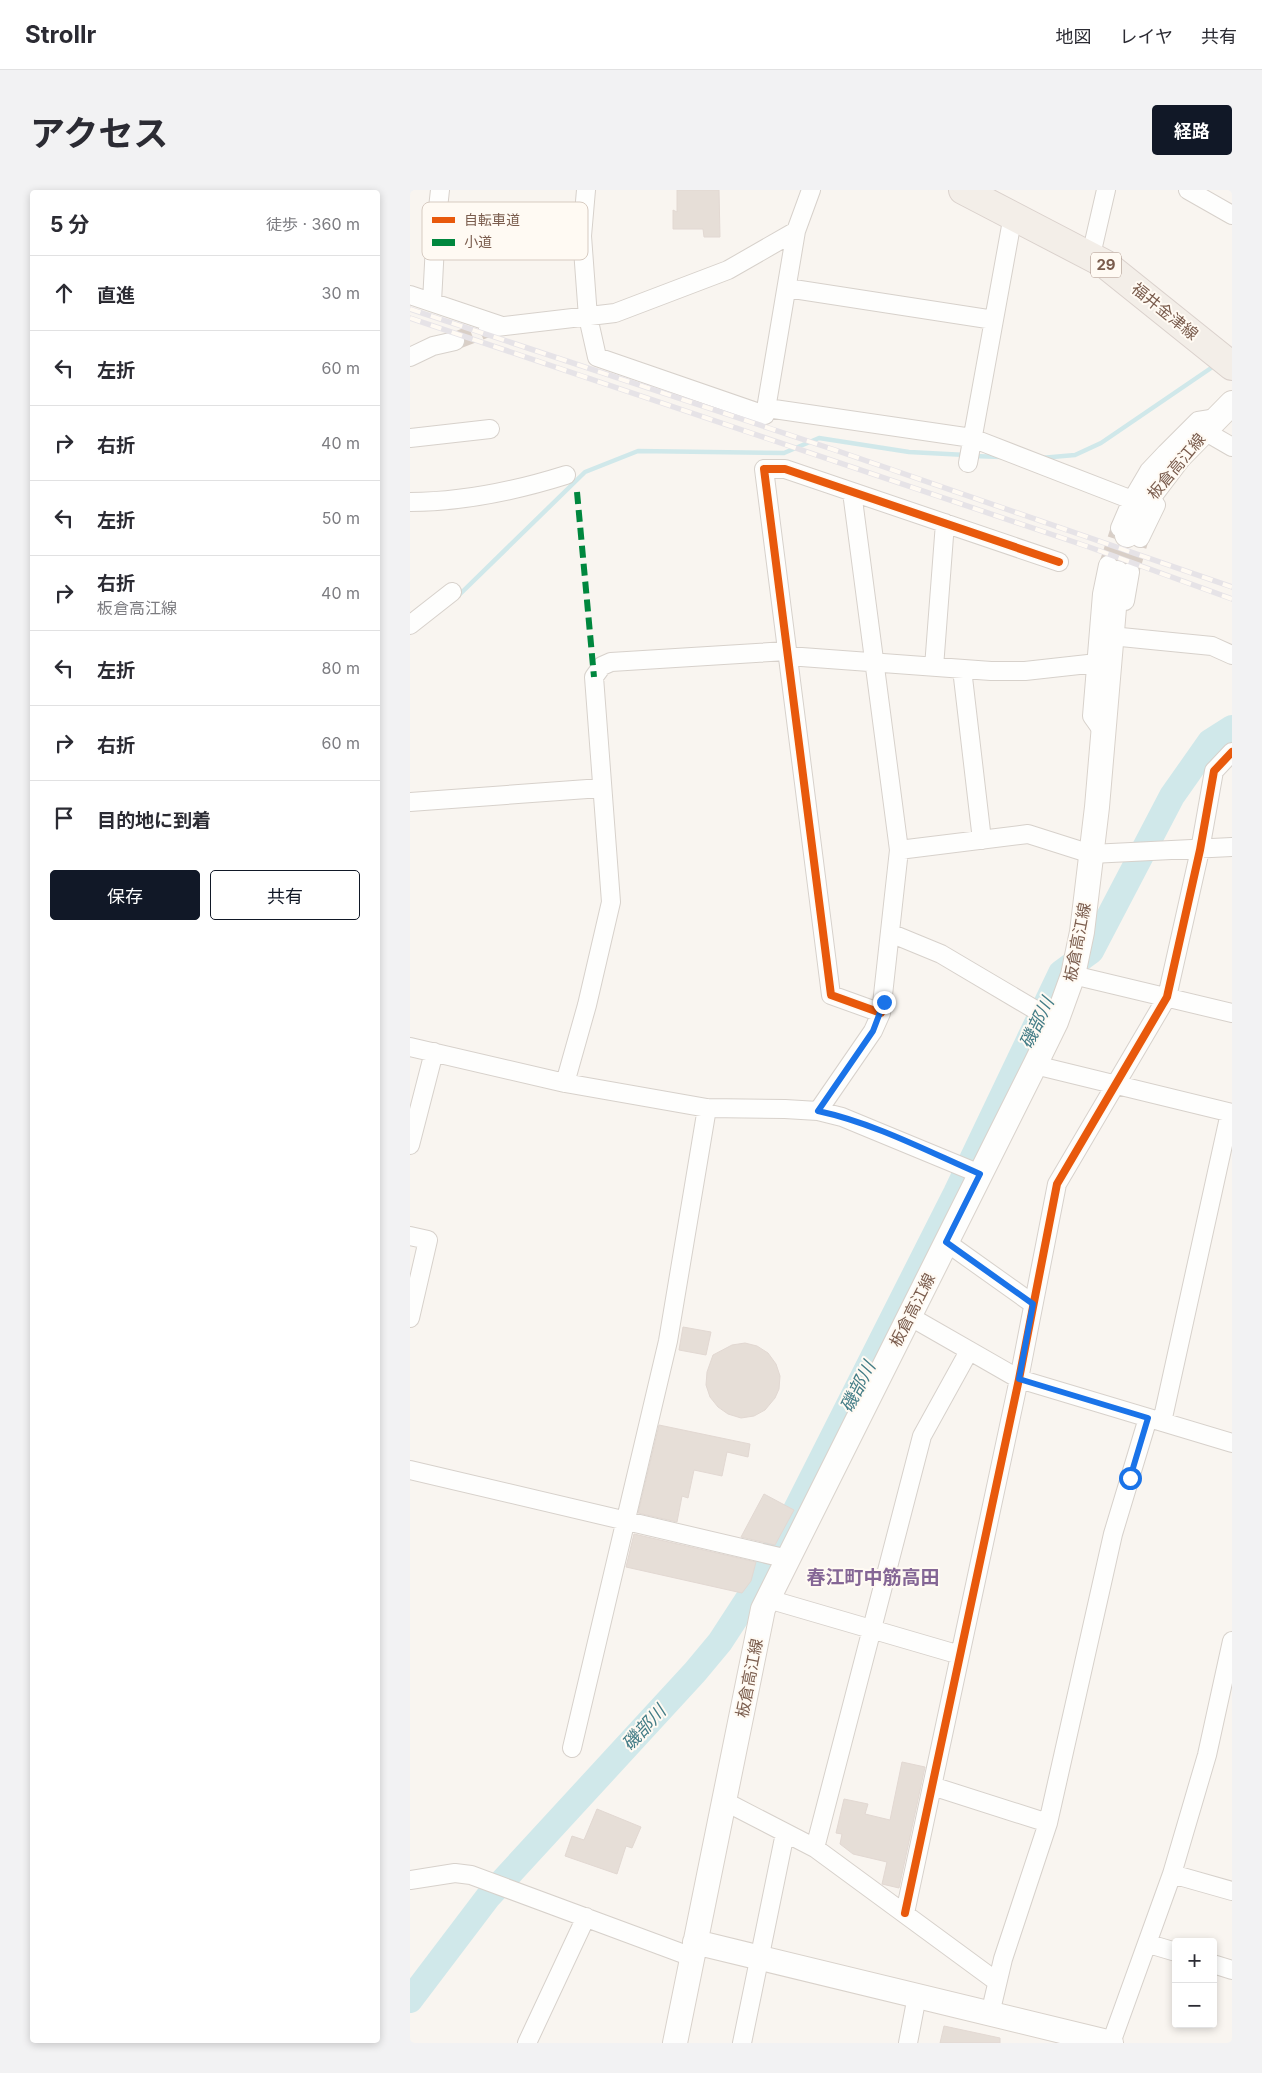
<!DOCTYPE html>
<html lang="ja">
<head>
<meta charset="utf-8">
<style>
	:root { --surface:#fff; --page:#f2f2f3; --text:#2b2b33; --muted:#7c7c81; --line:#e1e1e2; --accent:#111827 }
	body { margin:0; font-family:Inter,"Noto Sans JP",sans-serif; background:var(--page); color:var(--text) }
	.controls { position:absolute; right:15px; bottom:15px; display:grid; overflow:hidden; border-radius:5px; box-shadow:0 2px 8px #0003 }
	.controls button { width:45px; height:45px; display:grid; place-items:center; padding:0; border:0; border-bottom:1px solid var(--line); background:var(--surface); color:var(--text); font:25px sans-serif }
	.stop { position:absolute; width:15px; height:15px; margin:-11px; border:4px solid #1a73e8; border-radius:50%; background:#fff }
	.stop.end { background:#1a73e8; border-color:#fff; box-shadow:0 1px 5px #0008 }
	.list { margin:0; padding:0; list-style:none }
	h2 { display:flex; justify-content:space-between; align-items:center; height:65px; margin:0; padding:0 20px; font-size:21px }
	h2 small { font-size:16px; font-weight:400; color:var(--muted) }
	.list li { display:grid; grid-template-columns:32px 1fr auto; gap:15px; align-items:center; box-sizing:border-box; height:75px; padding:0 20px; border-top:1px solid var(--line) }
	.list b { display:block; font-size:19px; white-space:nowrap }
	.list p { margin:0; font-size:16px; white-space:nowrap; color:var(--muted) }
	.list em { font-size:16px; font-style:normal; color:var(--muted) }
	.actions { display:flex; gap:10px; padding:15px 20px }
	.actions a { flex:1; padding:11px 0; border:1px solid var(--accent); border-radius:5px; text-align:center; font-size:18px; color:var(--accent) }
	.actions .main { background:var(--accent); color:#fff }
	.icon { flex:none; width:28px; height:28px; fill:none; stroke:currentColor; stroke-width:2; stroke-linecap:round; stroke-linejoin:round }
	.map { position:relative; flex:none; width:822px; height:1853px; overflow:hidden; border-radius:5px }
	header { display:flex; align-items:center; gap:30px; box-sizing:border-box; height:70px; padding:0 25px; background:var(--surface); border-bottom:1px solid var(--line) }
	header strong { font-size:24px }
	nav { display:flex; gap:28px; margin-inline-start:auto; font-size:18px }
	.intro { display:flex; align-items:center; justify-content:space-between; box-sizing:border-box; height:120px; padding:0 30px }
	h1 { margin:0; font-size:35px }
	.button { padding:12px 22px; border-radius:5px; background:var(--accent); color:#fff; font-size:18px; font-weight:700 }
	main { display:flex; gap:30px; padding:0 30px }
	aside { flex:1; background:var(--surface); border-radius:5px; box-shadow:0 2px 8px #0003 }
	.map>svg:first-child { display:block }
</style>
</head>
<body>
<header>
<strong>Strollr</strong>
<nav><a>地図</a><a>レイヤ</a><a>共有</a></nav>
</header>
<div class="intro"><h1>アクセス</h1><a class="button">経路</a></div>
<main>
<aside>
<h2>5 分<small>徒歩 · 360 m</small></h2>
<ul class="list">
<li><svg class="icon" aria-label="ahead" viewBox="0 0 24 24"><path d="M12 20V5M6 11l6-6 6 6"/></svg><div><b>直進</b></div><em>30 m</em></li>
<li><svg class="icon" aria-label="left" viewBox="0 0 24 24"><path d="M17 20v-9H6M10 6l-5 5 5 5"/></svg><div><b>左折</b></div><em>60 m</em></li>
<li><svg class="icon" aria-label="right" viewBox="0 0 24 24"><path d="M7 20v-9h11M14 6l5 5-5 5"/></svg><div><b>右折</b></div><em>40 m</em></li>
<li><svg class="icon" aria-label="left" viewBox="0 0 24 24"><path d="M17 20v-9H6M10 6l-5 5 5 5"/></svg><div><b>左折</b></div><em>50 m</em></li>
<li><svg class="icon" aria-label="right" viewBox="0 0 24 24"><path d="M7 20v-9h11M14 6l5 5-5 5"/></svg><div><b>右折</b><p>板倉高江線</p></div><em>40 m</em></li>
<li><svg class="icon" aria-label="left" viewBox="0 0 24 24"><path d="M17 20v-9H6M10 6l-5 5 5 5"/></svg><div><b>左折</b></div><em>80 m</em></li>
<li><svg class="icon" aria-label="right" viewBox="0 0 24 24"><path d="M7 20v-9h11M14 6l5 5-5 5"/></svg><div><b>右折</b></div><em>60 m</em></li>
<li><svg class="icon" aria-label="arrive" viewBox="0 0 24 24"><path d="M6 21V4h12l-3 4 3 4H6"/></svg><div><b>目的地に到着</b></div></li>
</ul>
<div class="actions"><a class="main">保存</a><a>共有</a></div>
</aside>
<div class="map">
<svg width="822" height="1853" viewBox="0 0 822 1853">
	<rect width="100%" height="100%" fill="#f9f5f0"/>
	<g fill="none" stroke-linecap="round" stroke-linejoin="round">
		<path stroke="#d0e8ea" stroke-width="4.5" d="M 564,266 L 591,267
			M 631,268 L 665,265 L 691,253 L 804,176
			M 46,408 L 175,282 L 228,261 L 374,263 L 409,248 L 499,262 L 556,265"/>
		<path stroke="#d0e8ea" stroke-width="26" d="M 0,1810 L 78,1707 L 285,1482 L 310,1452 L 351,1389 L 546,1003 L 651,783 L 681,761 L 762,606 L 800,552 L 822,538"/>
	</g>
	<path fill="#e6ded7" stroke="#e2d8d2" d="M 267,0 L 309,0 L 310,47 L 294,47 L 293,39 L 263,39 L 263,20 L 267,22 Z
		M 273,1137 L 301,1142 L 296,1165 L 269,1160 Z
		M 335,1153 L 347,1156 L 358,1163 L 366,1174 L 370,1186 L 369,1199 L 365,1208 L 355,1220 L 344,1226 L 331,1228 L 318,1224 L 308,1217 L 300,1207 L 296,1195 L 297,1182 L 303,1165 L 322,1155 Z
		M 249,1235 L 340,1254 L 338,1267 L 317,1262 L 312,1286 L 284,1280 L 278,1308 L 272,1306 L 267,1332 L 228,1323 Z
		M 354,1304 L 384,1320 L 365,1355 L 331,1347 Z
		M 224,1344 L 346,1372 L 341,1391 L 332,1403 L 216,1377 Z
		M 492,1572 L 515,1577 L 489,1698 L 472,1694 L 477,1672 L 443,1664 L 430,1654 L 432,1644 L 426,1643 L 434,1609 L 458,1614 L 455,1624 L 480,1630 Z
		M 187,1619 L 231,1637 L 222,1658 L 216,1656 L 207,1684 L 155,1666 L 162,1646 L 174,1650 Z
		M 534,1836 L 590,1848 L 590,1853 L 530,1853 Z"/>
	<g fill="none" stroke-linecap="round" stroke-linejoin="round">
		<path stroke="#d9cfc7" stroke-width="18" stroke-dasharray="18 9" stroke-linecap="butt" d="M 45,151 L 78,138
			M 698,375 L 710,338
			M 720,382 L 730,348"/>
		<path stroke="#d9cfc7" stroke-width="24" stroke-dasharray="24 12" stroke-linecap="butt" d="M 707,383 L 717,345"/>
		<g stroke="#d7d1cb" stroke-width="20">
			<path id="street" d="M 176,0 L 172,46 L 178,127 L 187,167 L 355,225 L 386,41 L 401,0
				M 778,0 L 822,25
				M 681,65 L 696,0
				M 377,98 L 584,130
				M 0,105 L 92,136
				M 22,112 L 26,36 L 30,0
				M 78,138 L 205,123 L 318,80 L 386,41
				M 0,167 L 23,156 L 45,151
				M 357,218 L 562,248 L 722,310
				M 803,246 L 822,257
				M 0,248 L 80,239
				M 558,273 L 603,25
				M 0,312 C 53,312 105,301 156,285
				M 710,338 L 722,310 L 739,281 L 756,263 L 788,231 L 807,228
				M 730,348 L 746,315
				M 715,411 L 720,382
				M 0,435 L 42,402
				M 711,447 L 802,456 L 822,465
				M 378,466 L 581,481 L 615,481 L 687,473
				M 524,477 L 535,333
				M 552,479 L 572,650
				M 696,541 L 694,543 L 682,526 L 692,404 L 698,375
				M 0,612 L 191,598
				M 489,660 L 618,644 L 681,664 L 822,657
				M 480,743 L 531,764 L 646,832
				M 663,785 L 822,823
				M 471,823 L 421,805 L 354,279 L 375,279 L 649,372
				M 0,857 L 155,893 L 297,918 L 375,919 L 408,921 L 432,927 L 570,984
				M 625,875 L 822,923
				M 155,893 L 177,815 L 201,712 L 184,487 L 192,476 L 201,472 L 377,461
				M 408,921 L 463,841 L 471,823 L 489,660 L 442,302
				M 0,955 L 24,862
				M 0,1046 L 18,1050 L 0,1128
				M 536,1052 L 623,1114
				M 499,1126 L 609,1189 L 822,1253
				M 752,1232 L 820,923
				M 0,1280 L 378,1369
				M 358,1409 L 550,1465
				M 162,1558 L 258,1151 L 297,918
				M 522,1596 L 638,1633
				M 314,1611 L 405,1658 L 586,1791
				M 405,1658 L 512,1246 L 559,1161
				M 762,1684 L 822,1701
				M 0,1690 L 45,1683 L 61,1685 L 282,1767
				M 495,1723 L 609,1189 L 647,994 L 757,807 L 790,660 L 804,581 L 822,562
				M 739,1754 L 766,1762
				M 803,1774 L 822,1780
				M 580,1824 L 593,1769 L 638,1633 L 703,1344 L 738,1228
				M 117,1853 L 176,1727
				M 332,1853 L 375,1643
				M 498,1853 L 507,1806
				M 701,1853 L 762,1684 L 797,1565 L 822,1451"/>
		</g>
		<g stroke="#d9d2cb" stroke-width="26">
			<path id="secondary" d="M 717,345 L 734,313 L 769,267 L 822,213
				M 285,1752 L 701,1853
				M 265,1853 L 353,1419 L 625,875 L 646,832 L 663,785 L 672,742 L 687,617 L 707,383"/>
		</g>
		<g stroke="#dad1cc" stroke-width="30">
			<path id="primary" d="M 553,0 L 695,74 L 822,176"/>
		</g>
		<use href="#street" stroke="#fefefd" stroke-width="18"/>
		<use href="#secondary" stroke="#fefefd" stroke-width="24"/>
		<use href="#primary" stroke="#f3eee8" stroke-width="28"/>
		<g stroke="#e6e3e7" stroke-width="5.5">
			<path id="rail" d="M 0,119 L 425,260 L 822,397
				M 0,128 L 679,357 L 822,409"/>
		</g>
		<use href="#rail" stroke="#fffaf3" stroke-width="4" stroke-dasharray="11" stroke-linecap="butt"/>
		<path stroke="#00873e" stroke-width="6" stroke-dasharray="12 6" stroke-linecap="butt" d="M 167,302 L 184,487"/>
		<g stroke="#fffaf3" stroke-width="11">
			<path id="cycleway" d="M 471,823 L 421,805 L 354,279 L 375,279 L 649,372
				M 495,1723 L 609,1189 L 647,994 L 757,807 L 790,660 L 804,581 L 822,562"/>
		</g>
		<use href="#cycleway" stroke="#e8590c" stroke-width="8"/>
	</g>
	<g fill="none" stroke-linecap="round" stroke-linejoin="round">
		<path stroke="#1a73e8" stroke-width="6" d="M 474,812 L 463,841 L 408,921 C 464,933 517,961 570,984 L 536,1052 L 623,1114 L 609,1189 L 738,1228 L 720,1288"/>
	</g>
	<g text-anchor="middle" stroke-width="4" stroke-linejoin="round" paint-order="stroke">
		<rect fill="#fffaf3" stroke="#a28b7f" stroke-width="1" x="681" y="62.5" width="30" height="25" rx="4"/>
		<g font-size="15" font-weight="bold" fill="#7a5c4d">
			<text x="696" y="80">29</text>
		</g>
		<g font-size="16" fill="#7a5c4d" stroke="#fffaf3">
			<text transform="translate(755 121) rotate(39)" y="6">福井金津線</text>
			<text transform="translate(766 276) rotate(-50)" y="6">板倉高江線</text>
			<text transform="translate(667 752) rotate(-79)" y="6">板倉高江線</text>
			<text transform="translate(502 1120) rotate(-63)" y="6">板倉高江線</text>
			<text transform="translate(339 1488) rotate(-79)" y="6">板倉高江線</text>
		</g>
		<g font-size="18" font-style="italic" fill="#437c86" stroke="#fffaf3">
			<text transform="translate(627 833) rotate(-64)" y="6">磯部川</text>
			<text transform="translate(448 1197) rotate(-63)" y="6">磯部川</text>
			<text transform="translate(234 1538) rotate(-47)" y="6">磯部川</text>
		</g>
		<g font-size="19" font-weight="bold" fill="#846695" stroke="#fffaf3">
			<text x="463" y="1394">春江町中筋高田</text>
		</g>
	</g>
	<rect x="12" y="12" width="166" height="58" rx="8" fill="#fffaf3" stroke="#d7cbc1" stroke-width="1"/>
	<rect x="22" y="27" width="23" height="6" fill="#e8590c"/>
	<rect x="22" y="49" width="23" height="7" fill="#00873e"/>
	<g font-size="14" fill="#7a5c4d">
		<text x="54" y="35">自転車道</text>
		<text x="54" y="57">小道</text>
	</g>
</svg>
<div class="controls">
<button>+</button>
<button>−</button>
</div>
<div class="stop" style="left:720px;top:1288px"></div>
<div class="stop end" style="left:474px;top:812px"></div>
</div>
</main>
</body>
</html>
